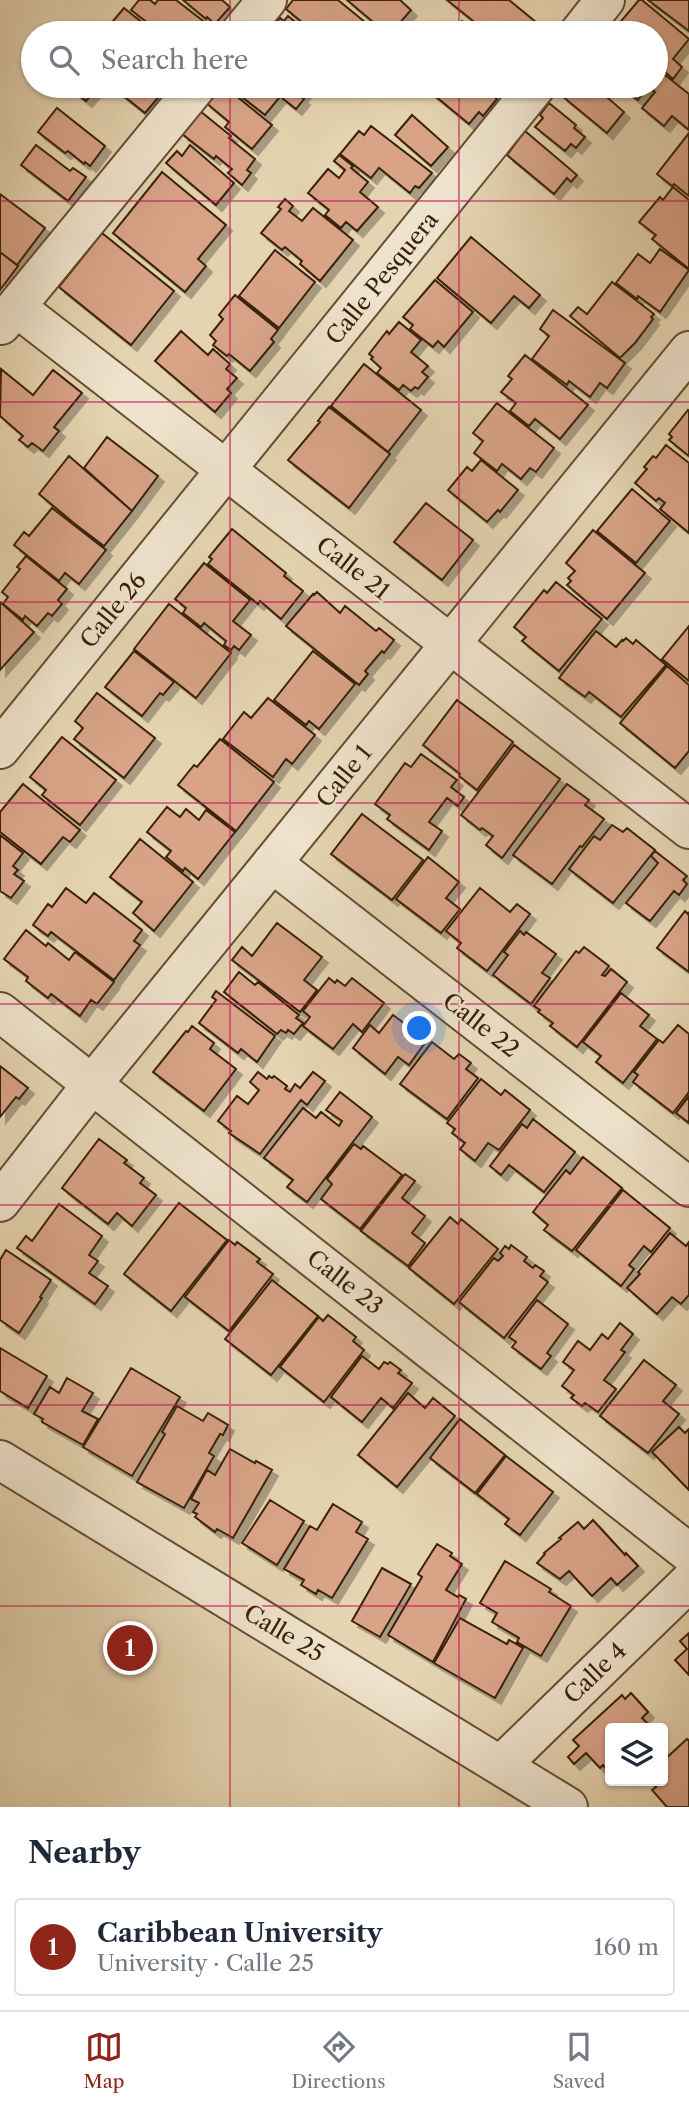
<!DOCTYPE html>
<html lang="en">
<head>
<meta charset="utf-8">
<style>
	:root { --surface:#fff; --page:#f6f6f7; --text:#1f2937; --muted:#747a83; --line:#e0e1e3; --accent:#8f2418 }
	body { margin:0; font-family:"Libre Caslon Text",serif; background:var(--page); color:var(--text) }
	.controls { position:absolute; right:21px; bottom:21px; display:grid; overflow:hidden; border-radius:7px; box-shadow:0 2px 5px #0004 }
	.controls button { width:63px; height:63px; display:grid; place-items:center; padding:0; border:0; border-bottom:2px solid var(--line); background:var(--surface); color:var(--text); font:35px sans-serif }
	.you { position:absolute; left:420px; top:1029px; width:24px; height:24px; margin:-18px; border:5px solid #fff; border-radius:50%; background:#1a73e8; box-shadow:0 0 0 10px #1a73e833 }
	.badge { display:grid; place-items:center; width:46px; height:46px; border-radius:50%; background:var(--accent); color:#fff; font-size:23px; font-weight:700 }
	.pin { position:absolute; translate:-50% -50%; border:4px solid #fff; box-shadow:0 2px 7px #0006 }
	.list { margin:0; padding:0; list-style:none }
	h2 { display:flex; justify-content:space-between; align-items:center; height:91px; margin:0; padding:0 28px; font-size:30px }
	h2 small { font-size:23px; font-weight:400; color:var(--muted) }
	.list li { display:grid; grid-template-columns:46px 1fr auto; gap:21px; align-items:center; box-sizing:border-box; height:98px; margin:0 14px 14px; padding:0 14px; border:2px solid var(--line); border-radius:7px }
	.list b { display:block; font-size:26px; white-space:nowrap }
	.list p { margin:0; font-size:23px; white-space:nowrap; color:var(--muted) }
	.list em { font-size:23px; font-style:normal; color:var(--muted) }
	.icon { flex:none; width:38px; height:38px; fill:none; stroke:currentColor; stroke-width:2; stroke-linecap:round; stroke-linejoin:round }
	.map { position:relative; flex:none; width:689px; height:1807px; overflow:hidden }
	.search { position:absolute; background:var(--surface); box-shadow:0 2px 5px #0004; left:21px; right:21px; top:21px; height:77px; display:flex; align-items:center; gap:18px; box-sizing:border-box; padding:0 24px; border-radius:38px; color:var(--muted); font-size:26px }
	.sheet { height:203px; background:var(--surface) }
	nav { display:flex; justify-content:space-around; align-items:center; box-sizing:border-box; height:98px; border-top:2px solid var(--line); background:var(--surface); font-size:19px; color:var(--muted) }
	nav a { display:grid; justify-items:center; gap:4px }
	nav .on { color:var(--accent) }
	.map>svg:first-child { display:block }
</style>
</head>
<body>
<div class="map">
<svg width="689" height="1807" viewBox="0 0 689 1807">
	<defs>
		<filter id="shadow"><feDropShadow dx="6" dy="6" stdDeviation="0" flood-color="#0004"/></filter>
	</defs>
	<rect width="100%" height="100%" fill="#e5d4b1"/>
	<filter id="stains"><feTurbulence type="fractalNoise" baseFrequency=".00286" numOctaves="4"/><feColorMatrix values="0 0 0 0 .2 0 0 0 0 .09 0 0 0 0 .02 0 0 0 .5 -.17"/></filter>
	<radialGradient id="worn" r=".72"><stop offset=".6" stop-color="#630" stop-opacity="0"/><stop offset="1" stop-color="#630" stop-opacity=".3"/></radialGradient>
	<path fill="#d8a387" stroke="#3a2008" stroke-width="2" filter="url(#shadow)" d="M 139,0 L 150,0 L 155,4 L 158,0 L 176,0 L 211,27 L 207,33 L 161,33 L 131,10 Z
		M 183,0 L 222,0 L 230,7 L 215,24 L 207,17 L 206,19 Z
		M 293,0 L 338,0 L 371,27 L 373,24 L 384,33 L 315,33 L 286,9 Z
		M 347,0 L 400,0 L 411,10 L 391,33 L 386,33 Z
		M 447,0 L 509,0 L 537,23 L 529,33 L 488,33 Z
		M 639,0 L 642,0 L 689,39 L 673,59 L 682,67 L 673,79 L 656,64 L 656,33 L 624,33 L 616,27 Z
		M 648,0 L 689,0 L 689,31 Z
		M 124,8 L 155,33 L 103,33 Z
		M 288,16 L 309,33 L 268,33 L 280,18 L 284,21 Z
		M 462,21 L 478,33 L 452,33 Z
		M 656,68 L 689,94 L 689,130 L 672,116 L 664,126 L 642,108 L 655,92 L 647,87 L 638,100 L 619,86 L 656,86 Z
		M 67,86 L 99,86 L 86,101 Z
		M 111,86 L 154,86 L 162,93 L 145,113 Z
		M 219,86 L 224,86 L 272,125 L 252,149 L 225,127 L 229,122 L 205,102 Z
		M 228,86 L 263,86 L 279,98 L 265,115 Z
		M 267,86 L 310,86 L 301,97 L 304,99 L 296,109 Z
		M 423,86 L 474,86 L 479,90 L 482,87 L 497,99 L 483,116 L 479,112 L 469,124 Z
		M 571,86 L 606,86 L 601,92 L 624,112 L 607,133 L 562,96 Z
		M 549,103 L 576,125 L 574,128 L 585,137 L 576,148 L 571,144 L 565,151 L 535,127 L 543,118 L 540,115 Z
		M 57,108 L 105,146 L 90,166 L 85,162 L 84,164 L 68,151 L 65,153 L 38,132 Z
		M 200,111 L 231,136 L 229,138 L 255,159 L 247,170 L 251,173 L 242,185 L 228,173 L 232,169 L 216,156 L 214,159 L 182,134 Z
		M 412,115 L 448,147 L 431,166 L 395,135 Z
		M 371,126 L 432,173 L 419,188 L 415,186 L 410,193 L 379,168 L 371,178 L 340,154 L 359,131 L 364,135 Z
		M 525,131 L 577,175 L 571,182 L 567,178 L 554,194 L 507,155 Z
		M 689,133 L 689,196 L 674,184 L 672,186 L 657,174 Z
		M 36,145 L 70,171 L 73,168 L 86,177 L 68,201 L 21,165 Z
		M 190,145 L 234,183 L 216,205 L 166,163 L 177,151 L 182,156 Z
		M 339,155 L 353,166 L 351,168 L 368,182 L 360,192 L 378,207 L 357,231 L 346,222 L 341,228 L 325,215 L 329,210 L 308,193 L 328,169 L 339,178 L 345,170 L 334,161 Z
		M 162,172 L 226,225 L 198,259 L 206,266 L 185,292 L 113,233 Z
		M 673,187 L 689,200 L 689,269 L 652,239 L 656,235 L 639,222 L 660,197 L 663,200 Z
		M 0,194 L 45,228 L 17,265 L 0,252 Z
		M 285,199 L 293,206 L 289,211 L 302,221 L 313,208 L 353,240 L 320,281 L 300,264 L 302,261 L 285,247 L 282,250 L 261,233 L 281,209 L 278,207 Z
		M 102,233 L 174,291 L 131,345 L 59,287 Z
		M 471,237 L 540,295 L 529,308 L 514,296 L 491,323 L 437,278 Z
		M 660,249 L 689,270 L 660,312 L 638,296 L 637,299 L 616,283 L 638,254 L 650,263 Z
		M 275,250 L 315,282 L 279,328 L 239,296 Z
		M 0,252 L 18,266 L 0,290 Z
		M 435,280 L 473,312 L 444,347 L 438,341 L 433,347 L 410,329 L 413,325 L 403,317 Z
		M 612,282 L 654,314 L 651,317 L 653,319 L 635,343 L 620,358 L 570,316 L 578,307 L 587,314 Z
		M 235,295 L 278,330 L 271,339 L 274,342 L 250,371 L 229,354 L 227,356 L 213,345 L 216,341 L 210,335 L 223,319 L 219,315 Z
		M 553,310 L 625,363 L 607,388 L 600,383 L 590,397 L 569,381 L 567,385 L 532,359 L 549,336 L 540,329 Z
		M 399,322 L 421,340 L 411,352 L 428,366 L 422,372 L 428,377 L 418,389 L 415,387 L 411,391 L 403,385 L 399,390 L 377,373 L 381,368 L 371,359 L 373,357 L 369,354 L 387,331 L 389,334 Z
		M 181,331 L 208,355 L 213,349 L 230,364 L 226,369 L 237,378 L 227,389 L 231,393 L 215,412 L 155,361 Z
		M 525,355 L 588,405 L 560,439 L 535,419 L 529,426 L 510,411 L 516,403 L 501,392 L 512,379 L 508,376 Z
		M 364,364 L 421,410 L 388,452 L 331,406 Z
		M 1,369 L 33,395 L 53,370 L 82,393 L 54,427 L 59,431 L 43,451 L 32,443 L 28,447 L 19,440 L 23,436 L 0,416 Z
		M 497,403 L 554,448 L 536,472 L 530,468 L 521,479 L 502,464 L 497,471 L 474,453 L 483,441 L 473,433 Z
		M 329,407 L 390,454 L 349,508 L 288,460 L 320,422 L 318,421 Z
		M 688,410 L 689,411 L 689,456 L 669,440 L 672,437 L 669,434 Z
		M 107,437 L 158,476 L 132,511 L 84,468 Z
		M 666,445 L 689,463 L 689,533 L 660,509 L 665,503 L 659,498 L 656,501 L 635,483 L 647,469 L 644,467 L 653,456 L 656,458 Z
		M 69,456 L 132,511 L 104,546 L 75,524 L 39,494 Z
		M 481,460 L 518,490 L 500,512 L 498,510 L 487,522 L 448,490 L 467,467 L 472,471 Z
		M 632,489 L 670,521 L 636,563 L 597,531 Z
		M 426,503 L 473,540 L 442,580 L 394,542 Z
		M 52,508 L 106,550 L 79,584 L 65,573 L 59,581 L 14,545 L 24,532 L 29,536 Z
		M 232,529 L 286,573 L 284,576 L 303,591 L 281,619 L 260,601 L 258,604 L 208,564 L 212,559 L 209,557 Z
		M 593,530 L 645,573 L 607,619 L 567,585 L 571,581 L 568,578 L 575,571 L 566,563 Z
		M 26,556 L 67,589 L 58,600 L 62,604 L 52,616 L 48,613 L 37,626 L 25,616 L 23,620 L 3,604 L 8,597 L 2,592 L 20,569 L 17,567 Z
		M 204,563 L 250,600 L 233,621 L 251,635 L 239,650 L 234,646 L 231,650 L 224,645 L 226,641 L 204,623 L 201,627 L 183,613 L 186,608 L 175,599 Z
		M 556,582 L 602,619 L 559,671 L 522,641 L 526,637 L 514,627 L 544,590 L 547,593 Z
		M 317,592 L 340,613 L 345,606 L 376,631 L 379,628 L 394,640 L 384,653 L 382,651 L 365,671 L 368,674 L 359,685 L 286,626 L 313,594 L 314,595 Z
		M 0,602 L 34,632 L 0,670 Z
		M 169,604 L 231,653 L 196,698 L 134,649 Z
		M 689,626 L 689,681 L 662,659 Z
		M 596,631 L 616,647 L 622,640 L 623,641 L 626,638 L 633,644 L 636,640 L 666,665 L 621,717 L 589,692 L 585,697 L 559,678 Z
		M 134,651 L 174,682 L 163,695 L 160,693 L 142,716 L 105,687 Z
		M 313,651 L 355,684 L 319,729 L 309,721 L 306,725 L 274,700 Z
		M 667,666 L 689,685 L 689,751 L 675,768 L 620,723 Z
		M 97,693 L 155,738 L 124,778 L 74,739 L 83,728 L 75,721 Z
		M 268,698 L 315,735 L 292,764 L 286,759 L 273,777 L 223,739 L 244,712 L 251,718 Z
		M 457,700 L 513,742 L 477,790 L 459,776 L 460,774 L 423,745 Z
		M 62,737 L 116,780 L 80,825 L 42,795 L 46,790 L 30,777 Z
		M 220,739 L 274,782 L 236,831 L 178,785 L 194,765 L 197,767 Z
		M 514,745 L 560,779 L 502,858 L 486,845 L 493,836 L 482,828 L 480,830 L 461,815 Z
		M 421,754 L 457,780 L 451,787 L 464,797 L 458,806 L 447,798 L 429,822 L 442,831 L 429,850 L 387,819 L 390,815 L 375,804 L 405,763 L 411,767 Z
		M 23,784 L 80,830 L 70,842 L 63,837 L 41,864 L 0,832 L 0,812 Z
		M 567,784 L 589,800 L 585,805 L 604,819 L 582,847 L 580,846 L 552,884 L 513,855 Z
		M 167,807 L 180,817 L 186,809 L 199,820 L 206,810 L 235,832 L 198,879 L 185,868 L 183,871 L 166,857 L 171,851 L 147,832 Z
		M 362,814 L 423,860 L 392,900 L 331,854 Z
		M 612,825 L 623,832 L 627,828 L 655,850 L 613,903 L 569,869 L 594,836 L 600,840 Z
		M 0,835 L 23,853 L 13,866 L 18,870 L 14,874 L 24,881 L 11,898 L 0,891 Z
		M 140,839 L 193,882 L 154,931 L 133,913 L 142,902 L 110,877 Z
		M 655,851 L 687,876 L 683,880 L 687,884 L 679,895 L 674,891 L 650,921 L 626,903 L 658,863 L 651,856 Z
		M 428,857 L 459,882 L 446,898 L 460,909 L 441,933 L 396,899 Z
		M 66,888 L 86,903 L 94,893 L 142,930 L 134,941 L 140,945 L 114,980 L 51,932 L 48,936 L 33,925 L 48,904 L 52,907 Z
		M 480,888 L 510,912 L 517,904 L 530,914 L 487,971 L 457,948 L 461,943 L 446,931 Z
		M 685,911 L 688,914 L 689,912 L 689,972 L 657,948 Z
		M 277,923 L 322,957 L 304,980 L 317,990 L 300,1012 L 232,960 L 242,947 L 252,956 Z
		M 26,930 L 46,946 L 48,943 L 69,960 L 75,952 L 114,982 L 97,1004 L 91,1000 L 80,1016 L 51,994 L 48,998 L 26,981 L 28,977 L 4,959 Z
		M 520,931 L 524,935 L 526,932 L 556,954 L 542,973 L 550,978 L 531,1004 L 493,975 L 508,955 L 504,952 Z
		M 584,947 L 609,966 L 602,975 L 605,976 L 611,969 L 627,982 L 577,1047 L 550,1026 L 553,1023 L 538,1012 L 540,1010 L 534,1006 L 576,951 L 579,953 Z
		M 239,972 L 255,985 L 258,982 L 299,1015 L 296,1018 L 303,1023 L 294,1034 L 288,1030 L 286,1033 L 281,1030 L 277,1034 L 224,992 Z
		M 329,978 L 335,983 L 337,980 L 345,986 L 352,978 L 384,1003 L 362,1032 L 353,1024 L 333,1049 L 303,1026 L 310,1017 L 303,1011 Z
		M 216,991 L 275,1036 L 257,1062 L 241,1049 L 238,1053 L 199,1023 L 216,1000 L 212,997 Z
		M 621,993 L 649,1015 L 640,1026 L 657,1039 L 623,1083 L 596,1062 L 601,1056 L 583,1042 Z
		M 393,1015 L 427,1040 L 409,1065 L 398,1057 L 385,1074 L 353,1048 L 370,1025 L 379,1033 Z
		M 678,1025 L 689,1034 L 689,1092 L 673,1113 L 633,1082 L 638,1075 L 634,1072 L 659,1040 L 663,1043 Z
		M 192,1026 L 214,1043 L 210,1049 L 236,1069 L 204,1111 L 153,1072 L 186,1031 L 188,1032 Z
		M 432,1042 L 454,1059 L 459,1054 L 471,1063 L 466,1069 L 478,1078 L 447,1119 L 400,1084 Z
		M 0,1066 L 28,1088 L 19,1099 L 16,1097 L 0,1117 Z
		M 258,1072 L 267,1079 L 269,1076 L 272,1078 L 274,1076 L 287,1086 L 285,1089 L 290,1092 L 295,1084 L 300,1088 L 313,1072 L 325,1081 L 307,1105 L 301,1100 L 260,1154 L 229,1133 L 231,1131 L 218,1121 L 237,1096 L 248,1104 L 259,1090 L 250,1082 Z
		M 481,1079 L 501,1095 L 505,1090 L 530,1110 L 499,1150 L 488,1143 L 475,1161 L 460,1149 L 465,1143 L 452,1133 L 455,1129 L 447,1123 Z
		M 340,1092 L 372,1117 L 307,1202 L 287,1187 L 293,1180 L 264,1158 L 303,1108 L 316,1118 L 321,1112 L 339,1126 L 342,1121 L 326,1110 Z
		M 689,1096 L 689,1123 L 676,1113 Z
		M 533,1119 L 575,1152 L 544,1192 L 509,1165 L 501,1175 L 490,1166 L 522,1124 L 527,1128 Z
		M 99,1139 L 127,1160 L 124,1163 L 144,1178 L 140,1183 L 156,1195 L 132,1226 L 117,1213 L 108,1224 L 62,1188 Z
		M 354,1144 L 361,1149 L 363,1146 L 402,1175 L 360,1229 L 321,1199 L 332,1184 L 327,1179 Z
		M 583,1157 L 622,1188 L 572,1251 L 544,1230 L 548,1225 L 533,1212 L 566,1170 L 570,1174 Z
		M 405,1174 L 415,1181 L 402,1198 L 425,1216 L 412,1233 L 425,1243 L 408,1266 L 361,1231 Z
		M 623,1190 L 670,1228 L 651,1252 L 644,1246 L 629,1265 L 634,1269 L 621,1286 L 576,1250 Z
		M 179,1203 L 227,1240 L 171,1311 L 124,1274 Z
		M 59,1204 L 102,1236 L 89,1255 L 98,1261 L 89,1273 L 108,1286 L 95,1304 L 17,1248 L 26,1236 L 32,1241 Z
		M 450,1217 L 458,1224 L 461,1219 L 498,1249 L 454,1304 L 409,1268 Z
		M 670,1233 L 686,1246 L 689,1242 L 689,1295 L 681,1304 L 672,1297 L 657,1314 L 627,1288 L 640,1274 L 638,1272 Z
		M 229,1240 L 235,1245 L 237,1242 L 260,1259 L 257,1262 L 273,1274 L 229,1331 L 185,1297 Z
		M 511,1245 L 527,1257 L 524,1261 L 533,1268 L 535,1265 L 544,1271 L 540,1276 L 548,1282 L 504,1338 L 459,1302 L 494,1258 L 498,1261 L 503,1256 L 500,1253 L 505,1246 L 509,1249 Z
		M 6,1250 L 51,1280 L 40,1297 L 42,1298 L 19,1333 L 0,1320 L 0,1260 Z
		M 272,1280 L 318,1316 L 271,1375 L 225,1339 Z
		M 537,1300 L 568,1324 L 547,1353 L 551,1356 L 541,1369 L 512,1347 L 516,1342 L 509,1337 Z
		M 328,1315 L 356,1337 L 353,1341 L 364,1350 L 324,1402 L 280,1367 L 319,1317 L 323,1321 Z
		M 620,1323 L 633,1334 L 621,1350 L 625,1352 L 604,1380 L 616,1389 L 598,1412 L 585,1403 L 582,1406 L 571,1398 L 574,1395 L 562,1386 L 574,1370 L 563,1362 L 578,1341 L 590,1350 L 602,1334 L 608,1339 Z
		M 0,1348 L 47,1376 L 28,1408 L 0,1391 Z
		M 362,1356 L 379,1369 L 384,1362 L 388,1364 L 390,1362 L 401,1370 L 398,1373 L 412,1383 L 393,1408 L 381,1398 L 362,1422 L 331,1397 Z
		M 644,1360 L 676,1385 L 663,1401 L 679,1414 L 648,1453 L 600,1416 Z
		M 131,1368 L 180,1397 L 132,1476 L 83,1447 Z
		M 67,1378 L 93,1393 L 82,1411 L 98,1419 L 83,1445 L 42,1422 L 43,1419 L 34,1414 L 50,1387 L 59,1393 Z
		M 408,1393 L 425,1408 L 433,1398 L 455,1416 L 397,1487 L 358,1455 Z
		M 177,1406 L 203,1421 L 208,1413 L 228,1425 L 223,1435 L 220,1434 L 209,1453 L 214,1456 L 184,1508 L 137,1482 L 165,1434 L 162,1432 Z
		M 460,1419 L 505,1455 L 475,1493 L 430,1458 Z
		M 679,1427 L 685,1433 L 689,1429 L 689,1490 L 652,1452 Z
		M 230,1449 L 255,1463 L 256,1461 L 272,1470 L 233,1538 L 217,1529 L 215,1532 L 195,1517 L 197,1514 L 193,1512 L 199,1503 L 191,1499 L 207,1470 L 215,1475 Z
		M 506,1456 L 553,1492 L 520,1535 L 505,1524 L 509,1519 L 477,1494 Z
		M 270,1500 L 304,1521 L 277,1565 L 242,1543 Z
		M 333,1504 L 362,1522 L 356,1532 L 368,1539 L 332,1598 L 318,1590 L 316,1594 L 301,1585 L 304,1580 L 284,1569 L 310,1526 L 317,1530 Z
		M 593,1520 L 625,1555 L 626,1553 L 638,1566 L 617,1585 L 611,1578 L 592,1596 L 569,1571 L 560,1579 L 537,1563 L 545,1554 L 544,1553 L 561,1539 L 559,1538 L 578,1522 L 584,1529 Z
		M 437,1544 L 452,1553 L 450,1556 L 462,1564 L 446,1590 L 458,1597 L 459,1595 L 466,1599 L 433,1662 L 388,1635 L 422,1577 L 418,1574 Z
		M 505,1561 L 551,1589 L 549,1592 L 571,1606 L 541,1656 L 517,1642 L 519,1638 L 492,1622 L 497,1613 L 480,1603 Z
		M 382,1568 L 411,1584 L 380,1637 L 352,1621 Z
		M 460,1618 L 507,1644 L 509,1640 L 523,1648 L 495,1698 L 434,1663 Z
		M 689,1633 L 689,1675 L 675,1660 L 687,1649 L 680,1641 Z
		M 631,1693 L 648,1712 L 642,1718 L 648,1724 L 643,1728 L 610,1728 L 610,1773 L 603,1765 L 600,1768 L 586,1753 L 574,1764 L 568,1757 L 579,1746 L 573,1740 L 622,1695 L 625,1699 Z
		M 687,1739 L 689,1740 L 689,1807 L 667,1807 L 652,1790 L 656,1787 L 650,1781 L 663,1781 L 663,1761 Z"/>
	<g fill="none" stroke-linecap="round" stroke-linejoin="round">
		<g stroke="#654d32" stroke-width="42">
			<path id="minor" d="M 240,33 L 267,0
				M 579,33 L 605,0
				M 16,307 L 689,829
				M 1,325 L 197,86
				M 0,749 L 536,86
				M 272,863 L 689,1187
				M 0,1012 L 689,1553
				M 0,1202 L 93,1083 L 689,351
				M 0,1460 L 568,1807
				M 501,1765 L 689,1582"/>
		</g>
		<use href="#minor" stroke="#eee3cc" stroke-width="38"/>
	</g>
	<path fill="none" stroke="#c2185b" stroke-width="2" stroke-opacity="0.55" d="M 230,0 L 230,33M 459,0 L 459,33M 230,86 L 230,1807M 459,86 L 459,1807M 0,201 L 689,201M 0,402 L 689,402M 0,602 L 689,602M 0,803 L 689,803M 0,1004 L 689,1004M 0,1205 L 689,1205M 0,1405 L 689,1405M 0,1606 L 689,1606"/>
	<g text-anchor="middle" stroke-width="5" stroke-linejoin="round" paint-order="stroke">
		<g font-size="23" fill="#3a2008" stroke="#eee3cc">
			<text transform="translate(382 278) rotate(-51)" y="8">Calle Pesquera</text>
			<text transform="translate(353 568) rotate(38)" y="8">Calle 21</text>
			<text transform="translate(113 610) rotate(-51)" y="8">Calle 26</text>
			<text transform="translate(344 776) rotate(-51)" y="8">Calle 1</text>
			<text transform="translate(481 1025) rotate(38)" y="8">Calle 22</text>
			<text transform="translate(345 1282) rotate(38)" y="8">Calle 23</text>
			<text transform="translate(284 1633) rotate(31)" y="8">Calle 25</text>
			<text transform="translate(595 1673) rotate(-44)" y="8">Calle 4</text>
		</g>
	</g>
	<rect width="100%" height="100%" filter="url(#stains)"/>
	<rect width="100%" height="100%" fill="url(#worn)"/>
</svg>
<div class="controls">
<button><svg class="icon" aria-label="layers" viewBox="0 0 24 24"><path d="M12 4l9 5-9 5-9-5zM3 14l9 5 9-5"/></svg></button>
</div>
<div class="you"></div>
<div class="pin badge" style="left:130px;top:1648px">1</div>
<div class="search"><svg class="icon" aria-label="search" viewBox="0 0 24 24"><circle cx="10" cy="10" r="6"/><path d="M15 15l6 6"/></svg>Search here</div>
</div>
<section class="sheet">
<h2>Nearby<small></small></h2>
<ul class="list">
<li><span class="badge">1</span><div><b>Caribbean University</b><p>University · Calle 25</p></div><em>160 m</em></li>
</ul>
</section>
<nav>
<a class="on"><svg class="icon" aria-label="map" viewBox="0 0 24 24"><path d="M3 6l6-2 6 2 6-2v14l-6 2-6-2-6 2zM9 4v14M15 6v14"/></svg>Map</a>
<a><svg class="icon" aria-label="directions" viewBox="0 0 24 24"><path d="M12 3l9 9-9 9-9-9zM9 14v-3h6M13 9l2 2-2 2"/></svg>Directions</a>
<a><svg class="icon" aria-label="saved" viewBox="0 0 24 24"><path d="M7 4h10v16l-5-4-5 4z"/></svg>Saved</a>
</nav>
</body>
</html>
